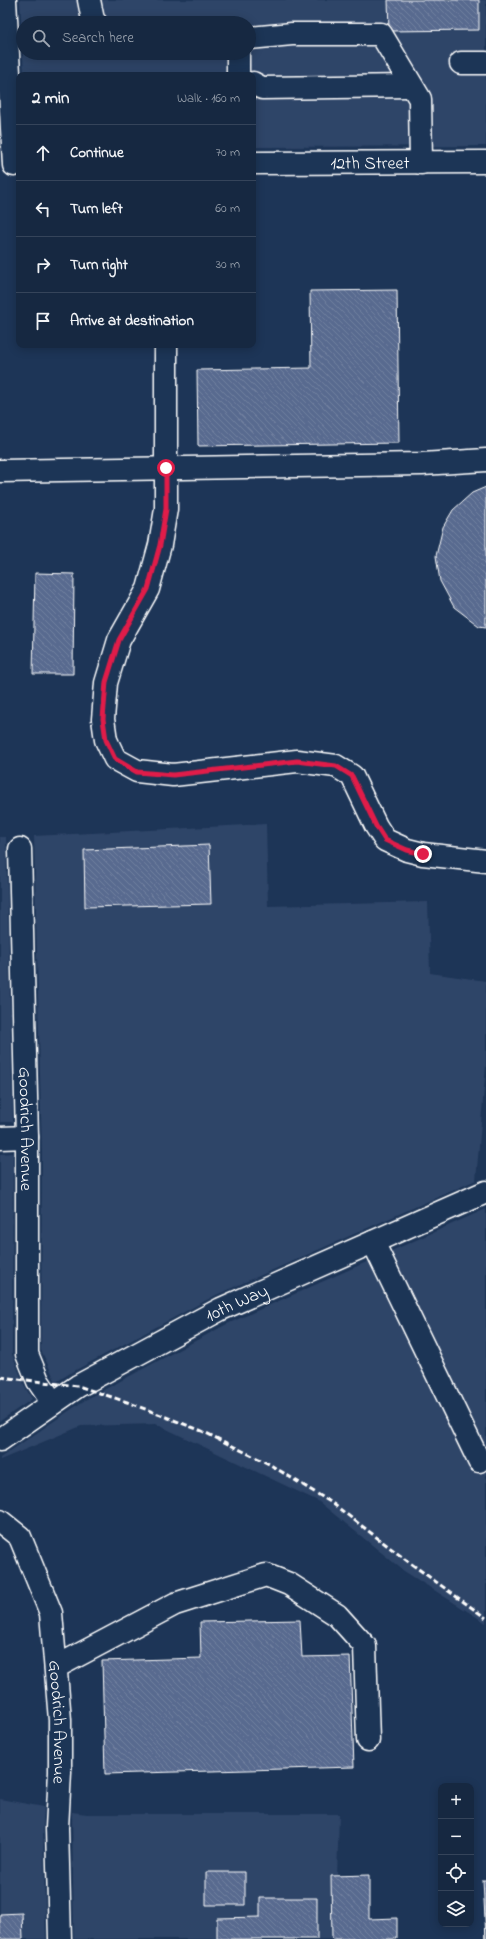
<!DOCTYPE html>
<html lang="en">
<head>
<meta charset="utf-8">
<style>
	:root { --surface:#162841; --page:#23344c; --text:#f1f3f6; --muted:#9ea6b1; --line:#35445a }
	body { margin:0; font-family:"Indie Flower",sans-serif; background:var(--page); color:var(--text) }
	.controls { position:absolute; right:12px; bottom:12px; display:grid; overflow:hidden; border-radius:8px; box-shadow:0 2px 10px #0003 }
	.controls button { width:36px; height:36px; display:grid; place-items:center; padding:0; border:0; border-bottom:1px solid var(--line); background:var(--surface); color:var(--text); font:20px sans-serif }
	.stop { position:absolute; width:12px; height:12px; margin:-9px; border:3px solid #e11d48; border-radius:50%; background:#fff }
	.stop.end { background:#e11d48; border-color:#fff; box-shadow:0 1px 4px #0008 }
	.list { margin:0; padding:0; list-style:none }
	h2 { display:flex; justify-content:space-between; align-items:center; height:52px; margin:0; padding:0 16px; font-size:17px }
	h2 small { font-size:13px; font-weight:400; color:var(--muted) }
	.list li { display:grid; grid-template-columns:26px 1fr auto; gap:12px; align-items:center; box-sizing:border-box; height:56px; padding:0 16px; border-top:1px solid var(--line) }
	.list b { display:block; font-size:15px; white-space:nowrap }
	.list em { font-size:13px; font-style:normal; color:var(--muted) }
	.icon { flex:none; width:22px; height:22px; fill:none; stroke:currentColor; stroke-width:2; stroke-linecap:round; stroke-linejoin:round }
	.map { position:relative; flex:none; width:486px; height:1939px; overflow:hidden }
	.search { position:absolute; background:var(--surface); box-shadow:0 2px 10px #0003; left:16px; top:16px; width:240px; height:44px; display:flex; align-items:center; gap:10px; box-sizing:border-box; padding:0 14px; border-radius:22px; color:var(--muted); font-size:15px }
	.panel { position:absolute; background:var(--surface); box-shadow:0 2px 10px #0003; left:16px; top:72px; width:240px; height:276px; border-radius:8px }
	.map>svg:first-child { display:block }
</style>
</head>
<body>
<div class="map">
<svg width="486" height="1939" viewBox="0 0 486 1939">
	<defs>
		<pattern id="building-back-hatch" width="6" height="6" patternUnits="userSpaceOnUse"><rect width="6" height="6" fill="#596b8f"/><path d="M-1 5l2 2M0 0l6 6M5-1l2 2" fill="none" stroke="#7281a0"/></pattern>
	</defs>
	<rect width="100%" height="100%" fill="#1d3557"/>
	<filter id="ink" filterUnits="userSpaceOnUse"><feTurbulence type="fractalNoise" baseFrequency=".025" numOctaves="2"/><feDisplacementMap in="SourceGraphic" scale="8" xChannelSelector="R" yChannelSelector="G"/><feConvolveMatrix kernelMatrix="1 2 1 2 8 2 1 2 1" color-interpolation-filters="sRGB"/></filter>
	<g filter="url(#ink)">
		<path fill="#2f4568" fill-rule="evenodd" d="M 20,0 L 486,0 L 486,146 L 253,147 L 253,75 L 24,75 ZM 23,23 L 249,23 L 249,53 L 23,53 Z
			M 266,824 L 268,906 L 428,902 L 430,973 L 486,981 L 486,1065 L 476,1180 L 216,1295 L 72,1372 L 56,1382 L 41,1350 L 42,1153 L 34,836 Z
			M 0,837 L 6,837 L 13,1122 L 0,1122 Z
			M 13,1153 L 12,1354 L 25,1387 L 32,1399 L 0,1421 L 0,1154 Z
			M 486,1209 L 486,1623 L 404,1571 L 318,1501 L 156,1424 L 81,1426 L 0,1460 L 0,1458 L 85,1400 L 227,1324 Z
			M 0,1799 L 44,1807 L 43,1828 L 46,1939 L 0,1939 Z
			M 72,1812 L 87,1814 L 339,1814 L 335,1939 L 74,1939 Z"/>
		<path fill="url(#building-back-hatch)" stroke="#fff" d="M 388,0 L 479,0 L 479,30 L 389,31 Z
			M 397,290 L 399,443 L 198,446 L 197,370 L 311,368 L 310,291 Z
			M 486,487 L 486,627 L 479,626 L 454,607 L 440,581 L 436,556 L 443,527 L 453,510 L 472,493 Z
			M 35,573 L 74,574 L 73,674 L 33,674 Z
			M 209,845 L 211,904 L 85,907 L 84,850 Z
			M 300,1620 L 302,1657 L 350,1656 L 354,1767 L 105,1774 L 102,1661 L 201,1658 L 200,1622 Z
			M 206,1872 L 245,1872 L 245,1905 L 206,1905 Z
			M 369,1875 L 369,1919 L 397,1918 L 397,1939 L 332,1939 L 331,1876 Z
			M 483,1880 L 486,1880 L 486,1939 Z
			M 260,1898 L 317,1898 L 317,1939 L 217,1939 L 217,1918 L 260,1917 Z
			M 22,1913 L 23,1939 L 0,1939 L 0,1914 Z"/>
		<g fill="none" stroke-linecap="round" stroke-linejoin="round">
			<g stroke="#fff" stroke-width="25">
				<g id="minor">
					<path d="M 5,0 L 14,165"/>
					<path d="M 89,0 L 93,20 L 96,23"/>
					<path d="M 249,38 L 292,34 L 381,34 L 420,99 L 421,163"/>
					<path d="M 461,63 L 486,63"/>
					<path d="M 238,75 L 238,53"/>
					<path d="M 253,83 L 262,88 L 410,86"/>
					<path id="s1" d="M 253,163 L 486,162"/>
					<path d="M 166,345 L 166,509 L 160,545 L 148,589 L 119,640 L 106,683 L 103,719 L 106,740 L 115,759 L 137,771 L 173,775 L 297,761 L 336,766 L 352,776 L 376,826 L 385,840 L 407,850 L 423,854 L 486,861"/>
					<path d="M 0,471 L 422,464 L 486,460"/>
					<path id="s2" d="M 20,849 L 27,1137 L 27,1354 L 38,1381 L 53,1403"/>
					<path d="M 0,1138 L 27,1137"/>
					<path d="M 373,1242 L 479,1461"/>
					<path id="s3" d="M 0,1440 L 78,1386 L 221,1309 L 486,1192"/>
					<path id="s4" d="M 0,1521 L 20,1537 L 51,1613 L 60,1720 L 60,1772 L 57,1828 L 60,1939"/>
					<path d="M 56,1667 L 175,1604 L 266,1575 L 289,1584 L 337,1615 L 365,1646 L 368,1740"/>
				</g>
			</g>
			<use href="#minor" stroke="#1d3557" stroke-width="22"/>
			<path stroke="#fff" stroke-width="3" stroke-dasharray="6 3" stroke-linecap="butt" d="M 0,1377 L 78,1386 L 127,1402 L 202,1431 L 269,1464 L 332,1503 L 410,1563 L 486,1618"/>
		</g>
	</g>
	<g fill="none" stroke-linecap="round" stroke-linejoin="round" filter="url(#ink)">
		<path stroke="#e11d48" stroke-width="5" d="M 166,468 L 166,509 L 160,545 L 148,589 L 119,640 L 106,682 L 103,719 L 106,740 L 115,759 L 137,772 L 173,775 L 297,761 L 336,766 L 352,776 L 376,826 L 385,840 L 407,850 L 423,854"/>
	</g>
	<g text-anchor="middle" stroke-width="3" stroke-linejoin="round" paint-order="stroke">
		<g font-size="18" fill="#fff" stroke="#1d3557">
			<text dy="6" stroke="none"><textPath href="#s1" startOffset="117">12th Street</textPath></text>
			<text dy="6" stroke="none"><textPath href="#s2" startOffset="280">Goodrich Avenue</textPath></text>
			<text dy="6" stroke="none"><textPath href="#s3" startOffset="274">10th Way</textPath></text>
			<text dy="6" stroke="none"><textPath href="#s4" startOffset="217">Goodrich Avenue</textPath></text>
		</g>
	</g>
</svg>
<div class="controls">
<button>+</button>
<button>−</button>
<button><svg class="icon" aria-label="locate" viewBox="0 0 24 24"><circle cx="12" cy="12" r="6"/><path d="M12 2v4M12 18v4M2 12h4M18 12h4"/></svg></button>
<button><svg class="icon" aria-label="layers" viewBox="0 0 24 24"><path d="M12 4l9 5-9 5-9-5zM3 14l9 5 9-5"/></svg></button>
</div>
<div class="stop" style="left:166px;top:468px"></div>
<div class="stop end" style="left:423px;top:854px"></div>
<div class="search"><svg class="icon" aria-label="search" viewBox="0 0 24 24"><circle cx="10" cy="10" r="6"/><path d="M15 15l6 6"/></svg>Search here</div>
<section class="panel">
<h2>2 min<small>Walk · 160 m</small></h2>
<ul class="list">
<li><svg class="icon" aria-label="ahead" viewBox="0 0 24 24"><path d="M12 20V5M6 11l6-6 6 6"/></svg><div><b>Continue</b></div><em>70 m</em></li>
<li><svg class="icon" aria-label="left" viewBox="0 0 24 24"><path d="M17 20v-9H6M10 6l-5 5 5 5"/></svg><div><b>Turn left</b></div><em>60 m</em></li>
<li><svg class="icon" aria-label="right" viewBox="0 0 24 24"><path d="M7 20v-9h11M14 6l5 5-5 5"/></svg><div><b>Turn right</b></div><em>30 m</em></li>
<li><svg class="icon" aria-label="arrive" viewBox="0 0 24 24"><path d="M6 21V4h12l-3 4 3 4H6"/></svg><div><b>Arrive at destination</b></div></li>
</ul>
</section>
</div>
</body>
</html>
